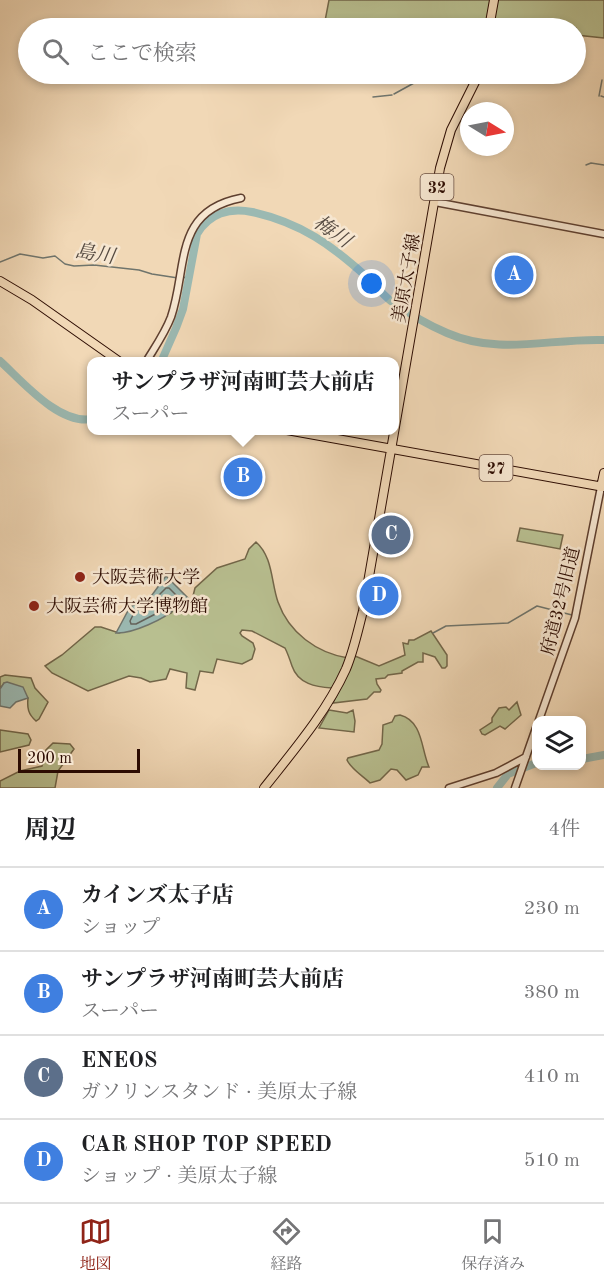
<!DOCTYPE html>
<html lang="ja">
<head>
<meta charset="utf-8">
<style>
	:root { --surface:#fff; --page:#f2f2f2; --text:#202124; --muted:#757577; --line:#e0e0e0; --accent:#8f2418 }
	body { margin:0; font-family:"Old Standard TT","Noto Serif JP",serif; background:var(--page); color:var(--text) }
	.controls { position:absolute; right:18px; bottom:18px; display:grid; overflow:hidden; border-radius:12px; box-shadow:0 3px 9px #0003 }
	.controls button { width:54px; height:54px; display:grid; place-items:center; padding:0; border:0; border-bottom:2px solid var(--line); background:var(--surface); color:var(--text); font:30px sans-serif }
	.compass { position:absolute; left:460px; top:102px; width:54px; height:54px; border-radius:50%; background:var(--surface); box-shadow:0 3px 9px #0003; rotate:100deg }
	.scale { position:absolute; left:18px; bottom:15px; width:122px; box-sizing:border-box; padding-left:6px; border:3px solid #2d0c02; border-top:0; font-size:16px; line-height:21px; white-space:nowrap; color:#2d0c02; -webkit-text-stroke:4px #f6e6d0; paint-order:stroke }
	.you { position:absolute; left:372px; top:284px; width:21px; height:21px; margin:-15px; border:4px solid #fff; border-radius:50%; background:#1a73e8; box-shadow:0 0 0 9px #1a73e833 }
	.badge { display:grid; place-items:center; width:39px; height:39px; border-radius:50%; background:var(--accent); color:#fff; font-size:20px; font-weight:700 }
	.pin { position:absolute; translate:-50% -50%; border:3px solid #fff; box-shadow:0 2px 6px #0006 }
	.popup { position:absolute; left:87px; top:357px; width:312px; height:78px; box-sizing:border-box; display:grid; place-content:center; border-radius:12px; background:var(--surface); filter:drop-shadow(0 2px 4px #0005); font-size:20px; white-space:nowrap; color:var(--muted) }
	.popup b { font-size:22px; color:var(--text) }
	.popup::after { content:''; position:absolute; left:50%; top:100%; margin-left:-12px; border:12px solid transparent; border-top-color:var(--surface) }
	.list { margin:0; padding:0; list-style:none }
	h2 { display:flex; justify-content:space-between; align-items:center; height:78px; margin:0; padding:0 24px; font-size:26px }
	h2 small { font-size:20px; font-weight:400; color:var(--muted) }
	.list li { display:grid; grid-template-columns:39px 1fr auto; gap:18px; align-items:center; box-sizing:border-box; height:84px; padding:0 24px; border-top:2px solid var(--line) }
	.list b { display:block; font-size:22px; white-space:nowrap }
	.list p { margin:0; font-size:20px; white-space:nowrap; color:var(--muted) }
	.list em { font-size:20px; font-style:normal; color:var(--muted) }
	.icon { flex:none; width:33px; height:33px; fill:none; stroke:currentColor; stroke-width:2; stroke-linecap:round; stroke-linejoin:round }
	.map { position:relative; flex:none; width:604px; height:788px; overflow:hidden }
	.search { position:absolute; background:var(--surface); box-shadow:0 3px 9px #0003; left:18px; right:18px; top:18px; height:66px; display:flex; align-items:center; gap:15px; box-sizing:border-box; padding:0 21px; border-radius:33px; color:var(--muted); font-size:22px }
	.sheet { height:414px; background:var(--surface) }
	nav { display:flex; justify-content:space-around; align-items:center; box-sizing:border-box; height:84px; border-top:2px solid var(--line); background:var(--surface); font-size:16px; color:var(--muted) }
	nav a { display:grid; justify-items:center; gap:3px }
	nav .on { color:var(--accent) }
	.map>svg:first-child { display:block }
</style>
</head>
<body>
<div class="map">
<svg width="604" height="788" viewBox="0 0 604 788">
	<rect width="100%" height="100%" fill="#f1d8b6"/>
	<filter id="stains"><feTurbulence type="fractalNoise" baseFrequency=".00333" numOctaves="4"/><feColorMatrix values="0 0 0 0 .2 0 0 0 0 .09 0 0 0 0 .02 0 0 0 .5 -.17"/></filter>
	<radialGradient id="worn" r=".72"><stop offset=".6" stop-color="#630" stop-opacity="0"/><stop offset="1" stop-color="#630" stop-opacity=".3"/></radialGradient>
	<path fill="#b8bf90" stroke="#726649" stroke-width="1.5" d="M 329,0 L 604,0 L 604,38 L 576,35 L 576,28 L 349,28 L 325,21 Z
		M 520,528 L 563,535 L 560,549 L 517,541 Z
		M 256,542 C 273,557 271,582 278,602 C 289,633 317,653 348,658 L 339,677 L 332,688 C 316,687 298,684 292,666 C 290,660 288,654 285,648 L 252,631 L 242,630 L 240,633 L 242,636 L 253,643 L 255,649 L 252,659 L 242,664 L 217,659 L 213,673 L 200,671 L 195,690 L 186,688 L 187,673 L 170,669 L 166,679 L 150,682 L 141,678 L 129,676 L 88,691 L 52,673 L 45,666 L 62,655 L 95,627 L 101,627 L 119,633 L 171,613 L 175,608 L 190,608 L 195,588 L 217,568 L 245,559 L 249,549 Z
		M 431,631 L 447,655 L 447,666 L 445,668 L 442,668 L 435,657 L 423,653 L 423,662 L 418,662 L 402,671 L 402,673 L 388,675 L 385,678 L 376,679 L 377,684 L 381,690 L 380,692 L 374,692 L 367,699 L 333,703 L 355,656 L 379,666 L 405,655 L 403,643 L 408,644 L 409,640 L 414,640 Z
		M 5,675 L 31,678 L 35,688 L 48,702 L 39,719 L 36,721 C 28,714 27,708 28,698 L 15,685 L 4,683 L 0,689 L 0,677 Z
		M 517,702 L 521,715 L 505,729 L 500,726 L 485,735 L 482,734 L 480,730 L 492,722 L 492,718 L 499,708 L 506,707 L 509,710 Z
		M 329,710 L 347,713 L 353,710 L 355,721 L 354,732 L 319,728 Z
		M 400,715 C 423,721 421,749 429,767 L 422,767 L 418,775 L 406,780 L 397,770 L 391,769 L 380,780 L 370,783 C 363,776 351,769 347,760 L 348,758 L 379,750 L 382,744 L 383,725 L 392,722 L 395,716 Z
		M 0,730 L 28,734 L 31,740 L 29,745 L 0,752 Z
		M 53,743 L 70,744 L 74,749 L 58,771 L 55,788 L 0,788 L 0,781 L 20,771 L 42,766 L 46,750 Z"/>
	<path fill="#9bb9b2" stroke="#6f746c" stroke-width="1.5" d="M 166,576 L 192,602 L 190,608 L 175,608 C 166,619 131,634 116,633 L 130,607 L 152,595 Z
		M 7,682 L 23,687 L 28,698 L 16,702 L 10,708 L 0,706 L 0,689 L 4,683 Z"/>
	<g fill="none" stroke-linecap="round" stroke-linejoin="round">
		<path stroke="#64625a" stroke-width="1.5" d="M 166,588 L 169,588 L 177,596 L 178,600 L 167,608 L 136,624 L 131,624 L 130,621 L 135,611 L 148,606 Z"/>
		<path stroke="#6f746c" stroke-width="1.5" d="M 394,94 L 414,83 L 442,80 L 456,74
			M 599,96 L 602,80
			M 601,96 L 604,97
			M 373,97 L 392,95
			M 586,165 L 591,163 L 604,165
			M 0,262 L 20,254 L 43,258 L 55,256 L 65,264 L 74,266 L 94,265 L 139,270 L 152,274 L 178,278
			M 183,278 L 189,276
			M 433,633 L 446,626 L 508,623 L 537,606 L 572,615"/>
		<path stroke="#9bb9b2" stroke-width="8" d="M 0,361 C 22,381 59,425 92,419
			M 161,362 L 176,328 L 183,309 L 197,234 C 209,214 229,207 252,212 C 301,223 332,245 369,279 C 376,286 383,295 391,301 C 408,313 428,325 447,333 C 500,356 549,338 604,340
			M 582,759 L 604,755
			M 497,788 L 508,774 L 536,763"/>
		<g stroke="#5e3f2f" stroke-width="9">
			<path id="tertiary" d="M 435,202 L 604,234
				M 146,362 C 155,347 165,333 171,317 C 188,267 173,211 241,198
				M 539,720 L 575,618 L 601,487
				M 449,788 L 496,773 L 526,757
				M 515,788 L 536,728"/>
		</g>
		<g stroke="#2d0c02" stroke-width="10">
			<path id="primary" d="M 489,28 L 494,0
				M 0,281 L 32,300 L 120,362
				M 287,430 L 604,487
				M 601,487 L 604,473
				M 264,788 C 294,750 326,713 346,669 C 354,650 358,630 363,611 L 440,168 L 451,130 L 479,74"/>
		</g>
		<use href="#tertiary" stroke="#f6e6d0" stroke-width="6"/>
		<use href="#primary" stroke="#f1d8b6" stroke-width="8"/>
	</g>
	<g fill="#8f2418" stroke="#f6e6d0" stroke-width="2">
		<circle cx="80" cy="577" r="6"/>
		<circle cx="34" cy="606" r="6"/>
	</g>
	<g text-anchor="middle" stroke-width="5" stroke-linejoin="round" paint-order="stroke">
		<g fill="#f6e6d0" stroke="#694d40" stroke-width="1.5">
			<rect x="420.5" y="174" width="33" height="26" rx="4.5"/>
			<rect x="479.5" y="455" width="33" height="26" rx="4.5"/>
		</g>
		<g font-size="16" font-weight="bold" fill="#2d0c02">
			<text x="437" y="193">32</text>
			<text x="496" y="474">27</text>
		</g>
		<g font-size="18" fill="#2d0c02" stroke="#f6e6d0">
			<text transform="translate(406 278) rotate(-80)" y="6">美原太子線</text>
			<text transform="translate(560 601) rotate(-76)" y="6">府道32号旧道</text>
		</g>
		<g font-size="18" fill="#2d0c02" stroke="#f6e6d0" text-anchor="start">
			<text x="92" y="583">大阪芸術大学</text>
			<text x="46" y="612">大阪芸術大学博物館</text>
		</g>
		<g font-size="20" font-style="italic" fill="#544940" stroke="#f6e6d0">
			<text transform="translate(333 231) rotate(35)" y="7">梅川</text>
			<text transform="translate(95 253) rotate(9)" y="7">島川</text>
		</g>
	</g>
	<rect width="100%" height="100%" filter="url(#stains)"/>
	<rect width="100%" height="100%" fill="url(#worn)"/>
</svg>
<div class="controls">
<button><svg class="icon" aria-label="layers" viewBox="0 0 24 24"><path d="M12 4l9 5-9 5-9-5zM3 14l9 5 9-5"/></svg></button>
</div>
<svg class="compass" viewBox="-18 -18 36 36"><path d="M0-13l5 13h-10z" fill="#e53935"/><path d="M0 13l5-13h-10z" fill="#757577"/></svg>
<div class="scale">200 m</div>
<div class="you"></div>
<div class="pin badge" style="left:514px;top:275px;background:#3f7fe0">A</div>
<div class="pin badge" style="left:243px;top:477px;background:#3f7fe0">B</div>
<div class="popup"><b>サンプラザ河南町芸大前店</b>スーパー</div>
<div class="pin badge" style="left:391px;top:535px;background:#5c6f8a">C</div>
<div class="pin badge" style="left:379px;top:596px;background:#3f7fe0">D</div>
<div class="search"><svg class="icon" aria-label="search" viewBox="0 0 24 24"><circle cx="10" cy="10" r="6"/><path d="M15 15l6 6"/></svg>ここで検索</div>
</div>
<section class="sheet">
<h2>周辺<small>4件</small></h2>
<ul class="list">
<li><span class="badge" style="background:#3f7fe0">A</span><div><b>カインズ太子店</b><p>ショップ</p></div><em>230 m</em></li>
<li><span class="badge" style="background:#3f7fe0">B</span><div><b>サンプラザ河南町芸大前店</b><p>スーパー</p></div><em>380 m</em></li>
<li><span class="badge" style="background:#5c6f8a">C</span><div><b>ENEOS</b><p>ガソリンスタンド · 美原太子線</p></div><em>410 m</em></li>
<li><span class="badge" style="background:#3f7fe0">D</span><div><b>CAR SHOP TOP SPEED</b><p>ショップ · 美原太子線</p></div><em>510 m</em></li>
</ul>
</section>
<nav>
<a class="on"><svg class="icon" aria-label="map" viewBox="0 0 24 24"><path d="M3 6l6-2 6 2 6-2v14l-6 2-6-2-6 2zM9 4v14M15 6v14"/></svg>地図</a>
<a><svg class="icon" aria-label="directions" viewBox="0 0 24 24"><path d="M12 3l9 9-9 9-9-9zM9 14v-3h6M13 9l2 2-2 2"/></svg>経路</a>
<a><svg class="icon" aria-label="saved" viewBox="0 0 24 24"><path d="M7 4h10v16l-5-4-5 4z"/></svg>保存済み</a>
</nav>
</body>
</html>
